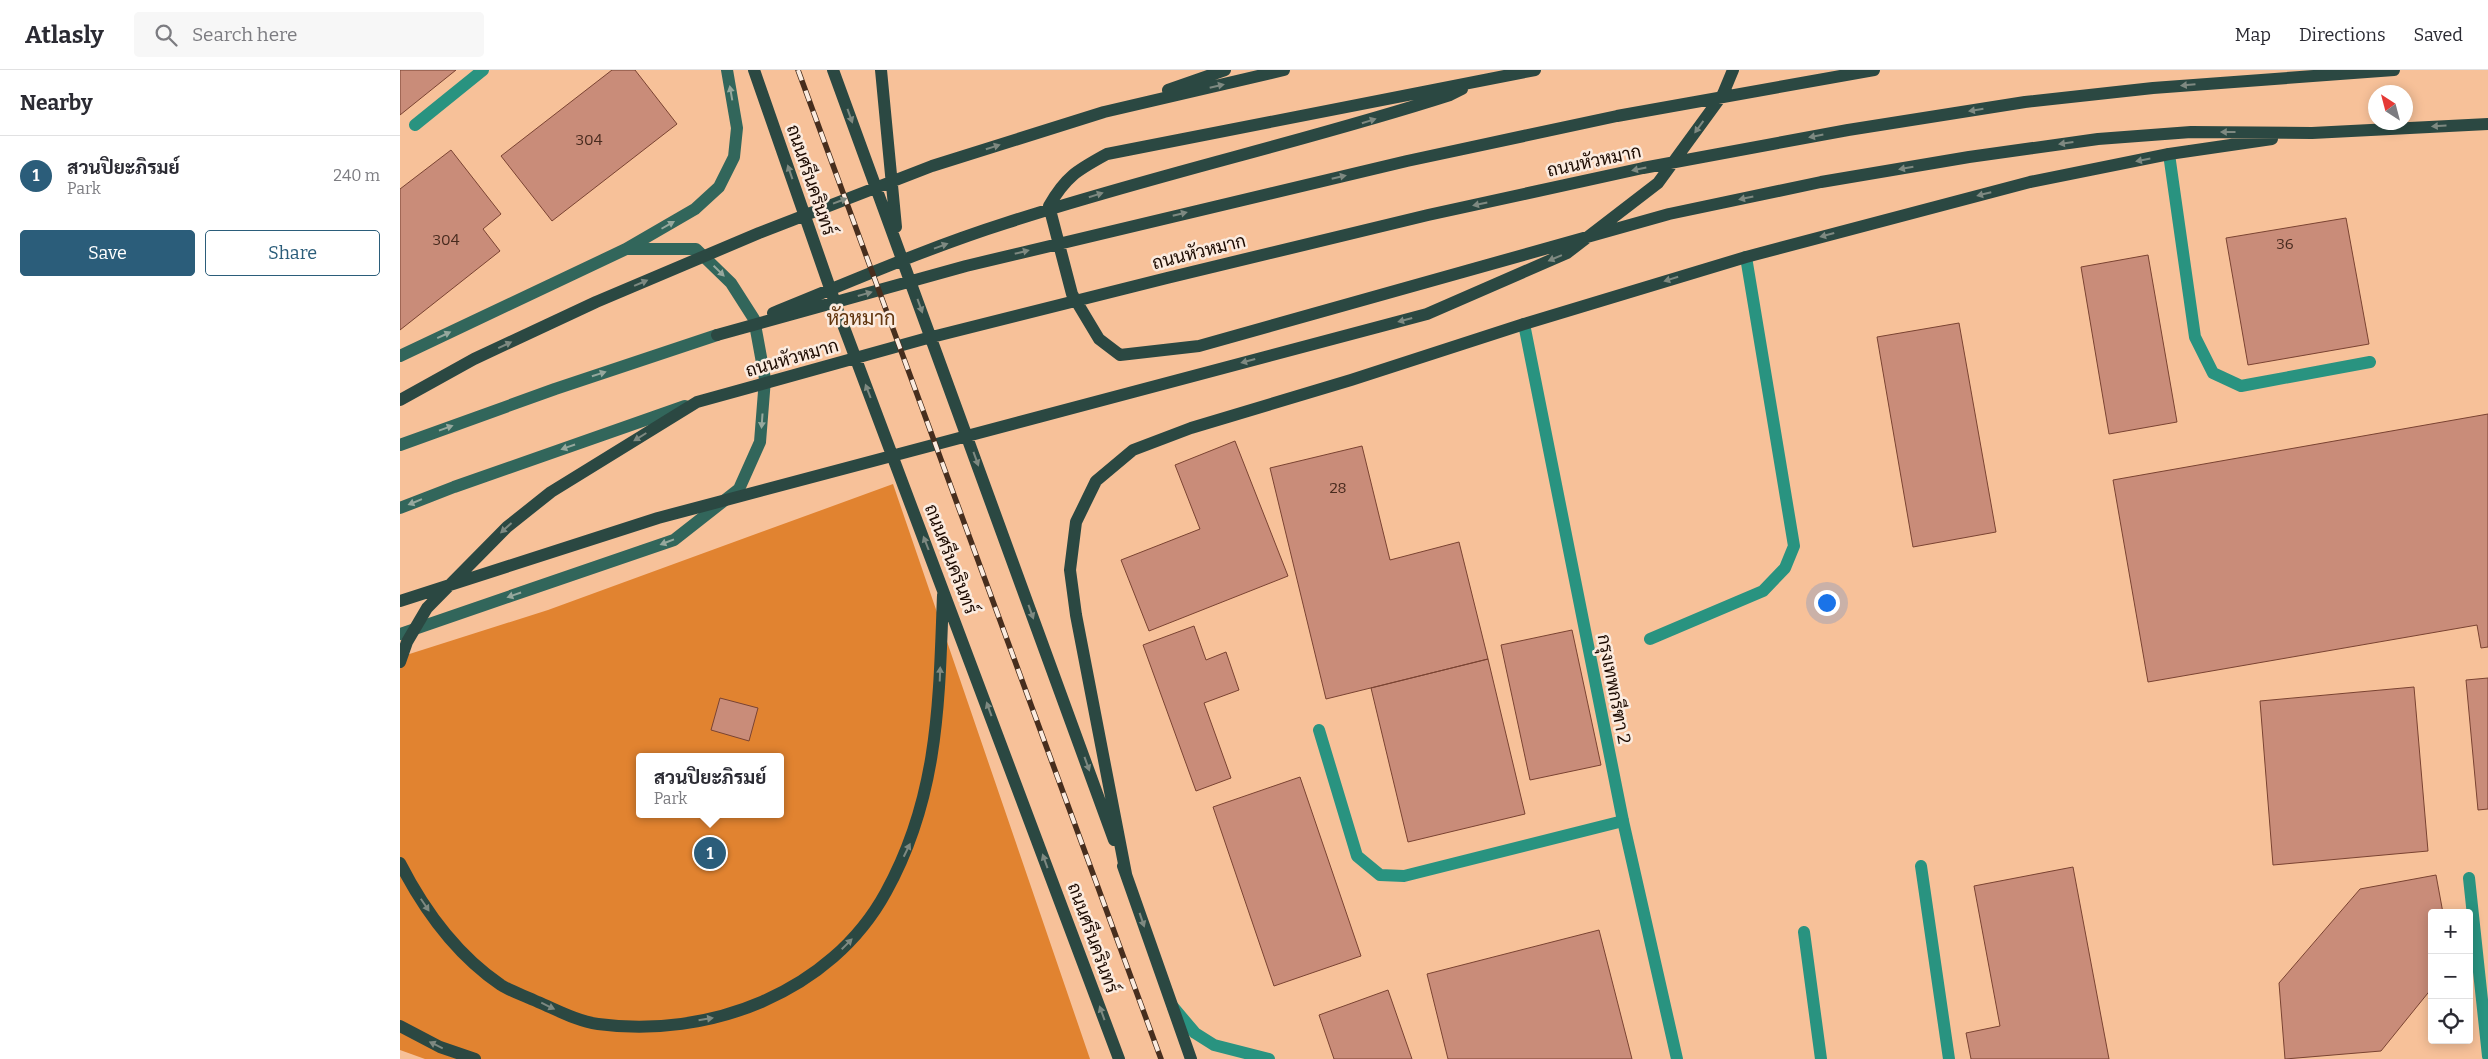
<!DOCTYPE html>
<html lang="en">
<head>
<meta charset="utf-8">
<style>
	:root { --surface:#fff; --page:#f7f7f7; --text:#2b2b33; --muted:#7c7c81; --line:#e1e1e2; --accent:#2b5d7a }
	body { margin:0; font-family:Bitter,Sarabun,serif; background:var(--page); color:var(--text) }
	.controls { position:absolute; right:15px; bottom:15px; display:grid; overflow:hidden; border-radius:5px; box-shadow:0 2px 12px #0003 }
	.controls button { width:45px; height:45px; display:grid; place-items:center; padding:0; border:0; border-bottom:1px solid var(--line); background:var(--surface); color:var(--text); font:25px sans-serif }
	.compass { position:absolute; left:1968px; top:15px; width:45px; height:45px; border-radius:50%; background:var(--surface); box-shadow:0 2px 12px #0003; rotate:324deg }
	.you { position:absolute; left:1426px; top:532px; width:18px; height:18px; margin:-12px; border:4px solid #fff; border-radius:50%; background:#1a73e8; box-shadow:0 0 0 8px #1a73e833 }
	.badge { display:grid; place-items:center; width:32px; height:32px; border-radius:50%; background:var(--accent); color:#fff; font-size:16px; font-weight:700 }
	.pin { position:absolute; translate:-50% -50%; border:2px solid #fff; box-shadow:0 1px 5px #0006 }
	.popup { position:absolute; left:236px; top:683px; width:148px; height:65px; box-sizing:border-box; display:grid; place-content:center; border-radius:5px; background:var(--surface); filter:drop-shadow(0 1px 4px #0005); font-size:16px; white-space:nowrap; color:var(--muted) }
	.popup b { font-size:19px; color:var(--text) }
	.popup::after { content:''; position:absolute; left:50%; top:100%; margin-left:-10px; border:10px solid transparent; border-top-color:var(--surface) }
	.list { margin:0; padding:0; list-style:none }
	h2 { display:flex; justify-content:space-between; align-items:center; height:65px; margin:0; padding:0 20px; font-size:21px }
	h2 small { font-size:16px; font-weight:400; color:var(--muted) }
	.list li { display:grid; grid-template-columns:32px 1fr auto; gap:15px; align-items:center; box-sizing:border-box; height:80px; padding:0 20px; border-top:1px solid var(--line) }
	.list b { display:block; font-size:19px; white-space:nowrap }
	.list p { margin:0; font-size:16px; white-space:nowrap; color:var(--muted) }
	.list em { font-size:16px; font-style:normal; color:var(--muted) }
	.actions { display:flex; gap:10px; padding:15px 20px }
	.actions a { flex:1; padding:11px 0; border:1px solid var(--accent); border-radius:5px; text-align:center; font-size:18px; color:var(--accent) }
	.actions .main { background:var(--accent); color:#fff }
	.icon { flex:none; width:28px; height:28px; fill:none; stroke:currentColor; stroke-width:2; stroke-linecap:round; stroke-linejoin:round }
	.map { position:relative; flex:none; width:2088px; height:989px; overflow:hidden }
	header { display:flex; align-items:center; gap:30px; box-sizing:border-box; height:70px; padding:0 25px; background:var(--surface); border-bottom:1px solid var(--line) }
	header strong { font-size:24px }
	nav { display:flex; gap:28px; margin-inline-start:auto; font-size:18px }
	.search { width:350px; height:45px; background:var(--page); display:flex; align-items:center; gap:12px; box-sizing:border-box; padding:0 18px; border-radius:5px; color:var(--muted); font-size:19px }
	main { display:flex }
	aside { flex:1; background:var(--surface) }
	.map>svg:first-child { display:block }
</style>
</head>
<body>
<header>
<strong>Atlasly</strong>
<div class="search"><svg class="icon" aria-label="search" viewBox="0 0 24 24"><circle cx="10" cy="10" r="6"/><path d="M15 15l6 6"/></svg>Search here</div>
<nav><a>Map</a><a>Directions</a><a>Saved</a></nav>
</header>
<main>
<aside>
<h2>Nearby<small></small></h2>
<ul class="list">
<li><span class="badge">1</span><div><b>สวนปิยะภิรมย์</b><p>Park</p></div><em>240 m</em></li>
</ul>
<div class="actions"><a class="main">Save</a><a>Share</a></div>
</aside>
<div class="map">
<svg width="2088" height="989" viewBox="0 0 2088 989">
	<rect width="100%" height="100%" fill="#f7c199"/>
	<path fill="#e18330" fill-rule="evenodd" d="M 493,414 L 690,989 L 25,989 L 0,980 L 0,587 L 148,540 ZM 240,687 L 380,687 L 380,744 L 240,744 Z"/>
	<path fill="#c98c79" stroke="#7a4332" d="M 0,0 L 56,0 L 0,45 Z
		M 212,0 L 235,0 L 277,54 L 152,151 L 101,86 Z
		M 51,80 L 101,144 L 83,159 L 100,181 L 0,260 L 0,119 Z
		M 1946,148 L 1969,274 L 1848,295 L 1826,168 Z
		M 1748,185 L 1777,352 L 1709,364 L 1681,197 Z
		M 1559,253 L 1596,462 L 1513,477 L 1477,267 Z
		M 2088,344 L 2088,577 L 2081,578 L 2077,555 L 1748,612 L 1713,410 Z
		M 835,371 L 888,506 L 749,561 L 721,490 L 800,459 L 775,395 Z
		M 962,376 L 990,490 L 1059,472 L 1088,589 L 926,629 L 870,398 Z
		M 794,556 L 806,590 L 826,582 L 839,620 L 804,633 L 831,708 L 796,721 L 743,575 Z
		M 1172,560 L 1201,695 L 1130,710 L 1101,575 Z
		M 1088,589 L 1125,744 L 1008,772 L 971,618 Z
		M 2088,608 L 2088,739 L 2078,740 L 2066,610 Z
		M 2014,617 L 2028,781 L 1873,795 L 1860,631 Z
		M 320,628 L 358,638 L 349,671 L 311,660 Z
		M 900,707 L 961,886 L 874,916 L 813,737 Z
		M 1673,797 L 1709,989 L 1571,989 L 1566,963 L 1600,956 L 1574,816 Z
		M 2036,805 L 2043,843 L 2032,843 L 2032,918 L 1981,981 L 1885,989 L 1879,913 L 1960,819 Z
		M 1199,860 L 1232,989 L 1048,989 L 1027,904 Z
		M 988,920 L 1012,989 L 934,989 L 919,945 Z"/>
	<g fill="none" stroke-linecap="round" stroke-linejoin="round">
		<path stroke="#299380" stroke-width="12" d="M 15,55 L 83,0
			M 1769,84 L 1795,267 L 1813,303 L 1841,316 L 1970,292
			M 1250,569 L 1363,521 L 1385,498 L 1394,476 L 1346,187
			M 919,660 L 957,786 L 980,805 L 1004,806 L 1223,751
			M 1521,796 L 1549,989
			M 2069,808 L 2088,986
			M 1404,862 L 1421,989
			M 773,937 L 795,963 L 814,975 L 869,989"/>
		<path stroke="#299380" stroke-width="12" d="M 1124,254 L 1223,751 L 1277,989"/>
		<path stroke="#32665b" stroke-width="12" d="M 0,286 L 226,179 L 295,139 L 319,117 L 334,87 L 337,58 L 327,0
			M 0,375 L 155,319 L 317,265
			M 0,438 L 54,417 L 285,336
			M 0,564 L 274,470 L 339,419 L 360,372 L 365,309 L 354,249 L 331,213 L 296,179 L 226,179"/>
		<path stroke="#2b4842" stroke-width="12" d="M 354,0 L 439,244 L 719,989
			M 433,0 L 714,770
			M 481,0 L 496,157
			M 1135,0 L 707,84 C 678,100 666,106 649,136 L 672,224 L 699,269 L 720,285 L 799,276 L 1269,144 L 1421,112 L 1569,87 L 1698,69 L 1791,62 L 1912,63 L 2088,54
			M 768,20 L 825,0
			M 373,243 C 450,212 527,178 606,153 C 753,105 904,72 1050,25 L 1062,19
			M 317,265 L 566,196 L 1007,91 L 1217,46 L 1474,0
			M 0,330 L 74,289 L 196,232 L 359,163 L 532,96 L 704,42 L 884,0
			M 0,531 L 258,448 L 1027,244 L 1167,183 L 1258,113 L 1323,24 L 1333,0
			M 0,592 L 7,572 L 27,538 L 107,457 L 151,422 L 297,332 L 524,269 L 767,208 L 1028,145 L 1243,98 L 1448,60 L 1625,32 L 1753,18 L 1994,0
			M 0,793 C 24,840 57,885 101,915 C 112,922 126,926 138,932 C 157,940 177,951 198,954 C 308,969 431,923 486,822 C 539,726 539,631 543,525
			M 723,796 L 791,989
			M 726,804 L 676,545 L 670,500 L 676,452 L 696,411 L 733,380 L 791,358 L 951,310 L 1124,254 L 1346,187 L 1630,112 L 1769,84 L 1872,69
			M 0,956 L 40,977 L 75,989"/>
		<g stroke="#472e1e" stroke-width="5.5">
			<path id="rail" d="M 398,0 L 761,989"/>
		</g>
		<use href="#rail" stroke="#fbebdf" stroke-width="4" stroke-dasharray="11" stroke-linecap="butt"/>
	</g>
	<defs><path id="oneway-solid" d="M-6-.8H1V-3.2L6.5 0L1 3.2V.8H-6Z" transform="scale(1.25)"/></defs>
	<g fill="#7e8981">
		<use href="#oneway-solid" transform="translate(1788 15) rotate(175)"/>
		<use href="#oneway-solid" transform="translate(817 16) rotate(-13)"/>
		<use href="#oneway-solid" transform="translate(1576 40) rotate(171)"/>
		<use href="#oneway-solid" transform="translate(450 46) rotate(70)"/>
		<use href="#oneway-solid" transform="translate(969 51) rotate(-18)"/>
		<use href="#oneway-solid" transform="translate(2039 56) rotate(177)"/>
		<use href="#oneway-solid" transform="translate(1299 57) rotate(126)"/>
		<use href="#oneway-solid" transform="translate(1828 62) rotate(-180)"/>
		<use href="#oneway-solid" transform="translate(1416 66) rotate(169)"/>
		<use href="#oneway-solid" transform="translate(1666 73) rotate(172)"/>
		<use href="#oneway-solid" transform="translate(593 77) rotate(-17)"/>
		<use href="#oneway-solid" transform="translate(1743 90) rotate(169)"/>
		<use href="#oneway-solid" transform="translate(1506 98) rotate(170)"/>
		<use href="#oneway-solid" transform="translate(1239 99) rotate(168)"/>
		<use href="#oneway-solid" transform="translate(390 102) rotate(-109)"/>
		<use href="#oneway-solid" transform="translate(939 107) rotate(-13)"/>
		<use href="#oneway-solid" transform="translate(1584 124) rotate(166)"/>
		<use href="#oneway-solid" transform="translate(696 125) rotate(-17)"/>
		<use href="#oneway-solid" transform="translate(1346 128) rotate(168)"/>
		<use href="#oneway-solid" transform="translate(440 131) rotate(-21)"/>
		<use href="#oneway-solid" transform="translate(1080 134) rotate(168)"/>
		<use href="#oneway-solid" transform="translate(780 144) rotate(-14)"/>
		<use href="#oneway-solid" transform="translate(1427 165) rotate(165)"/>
		<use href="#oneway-solid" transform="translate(541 176) rotate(-20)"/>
		<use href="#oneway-solid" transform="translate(622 182) rotate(-14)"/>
		<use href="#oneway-solid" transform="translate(1155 188) rotate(157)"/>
		<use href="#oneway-solid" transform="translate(1271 209) rotate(163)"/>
		<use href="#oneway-solid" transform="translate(241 213) rotate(-23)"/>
		<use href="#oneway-solid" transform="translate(465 224) rotate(-16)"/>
		<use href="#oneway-solid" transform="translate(520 236) rotate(70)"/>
		<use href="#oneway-solid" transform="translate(1005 250) rotate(165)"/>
		<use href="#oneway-solid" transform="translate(105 275) rotate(-25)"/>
		<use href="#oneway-solid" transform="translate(848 291) rotate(165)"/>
		<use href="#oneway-solid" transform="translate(468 321) rotate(-111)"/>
		<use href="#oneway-solid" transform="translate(240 367) rotate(148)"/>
		<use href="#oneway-solid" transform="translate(576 389) rotate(70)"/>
		<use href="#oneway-solid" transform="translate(106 458) rotate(138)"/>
		<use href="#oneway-solid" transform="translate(526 473) rotate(-111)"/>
		<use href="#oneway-solid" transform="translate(631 542) rotate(70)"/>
		<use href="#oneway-solid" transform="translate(540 604) rotate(-88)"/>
		<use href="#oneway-solid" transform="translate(589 639) rotate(-110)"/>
		<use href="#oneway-solid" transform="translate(687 694) rotate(70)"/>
		<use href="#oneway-solid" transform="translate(507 780) rotate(-64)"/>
		<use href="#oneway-solid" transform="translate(645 791) rotate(-110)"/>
		<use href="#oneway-solid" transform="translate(25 835) rotate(56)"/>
		<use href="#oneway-solid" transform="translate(742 850) rotate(71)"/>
		<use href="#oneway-solid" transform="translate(447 874) rotate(-45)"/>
		<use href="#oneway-solid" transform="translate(148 936) rotate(26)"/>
		<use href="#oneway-solid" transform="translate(702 943) rotate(-110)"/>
		<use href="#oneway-solid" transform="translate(306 949) rotate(-9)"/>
		<use href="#oneway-solid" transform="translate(36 975) rotate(-154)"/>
	</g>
	<g fill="#96a89d">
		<use href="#oneway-solid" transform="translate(331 23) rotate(-100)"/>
		<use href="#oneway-solid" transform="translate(268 155) rotate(-30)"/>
		<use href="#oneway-solid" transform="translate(319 201) rotate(44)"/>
		<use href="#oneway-solid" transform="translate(44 265) rotate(-25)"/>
		<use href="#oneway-solid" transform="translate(199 304) rotate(-18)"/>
		<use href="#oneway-solid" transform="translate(362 351) rotate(94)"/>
		<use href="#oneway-solid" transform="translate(46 358) rotate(-20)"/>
		<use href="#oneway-solid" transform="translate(168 377) rotate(161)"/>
		<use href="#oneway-solid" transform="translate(15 432) rotate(158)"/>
		<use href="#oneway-solid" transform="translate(267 472) rotate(159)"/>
		<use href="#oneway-solid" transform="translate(114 525) rotate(161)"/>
	</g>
	<g text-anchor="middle" stroke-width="5" stroke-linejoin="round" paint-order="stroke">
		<g font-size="15" fill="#472a1e">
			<text x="189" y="75">304</text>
			<text x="46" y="175">304</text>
			<text x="1885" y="179">36</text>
			<text x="938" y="423">28</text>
		</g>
		<g font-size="18" fill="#1c0a00" stroke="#fbebdf">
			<text transform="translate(1194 91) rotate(-12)" y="6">ถนนหัวหมาก</text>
			<text transform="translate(411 110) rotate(71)" y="6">ถนนศรีนครินทร์</text>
			<text transform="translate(799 182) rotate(-14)" y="6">ถนนหัวหมาก</text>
			<text transform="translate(392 288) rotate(-16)" y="6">ถนนหัวหมาก</text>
			<text transform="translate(551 489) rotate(69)" y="6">ถนนศรีนครินทร์</text>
			<text transform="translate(1214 619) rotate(79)" y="6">กรุงเทพกรีฑา 2</text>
			<text transform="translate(693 868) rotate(70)" y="6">ถนนศรีนครินทร์</text>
		</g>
		<g font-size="20" fill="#633710" stroke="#fbebdf">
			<text x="461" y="255">หัวหมาก</text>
		</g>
	</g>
</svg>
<div class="controls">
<button>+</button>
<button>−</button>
<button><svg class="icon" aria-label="locate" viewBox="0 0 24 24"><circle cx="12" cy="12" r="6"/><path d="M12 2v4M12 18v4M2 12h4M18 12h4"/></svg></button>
</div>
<svg class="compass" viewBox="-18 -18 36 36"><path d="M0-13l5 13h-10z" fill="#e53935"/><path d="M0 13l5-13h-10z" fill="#7c7c81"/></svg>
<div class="you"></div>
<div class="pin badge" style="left:310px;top:783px">1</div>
<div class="popup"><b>สวนปิยะภิรมย์</b>Park</div>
</div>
</main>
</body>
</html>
